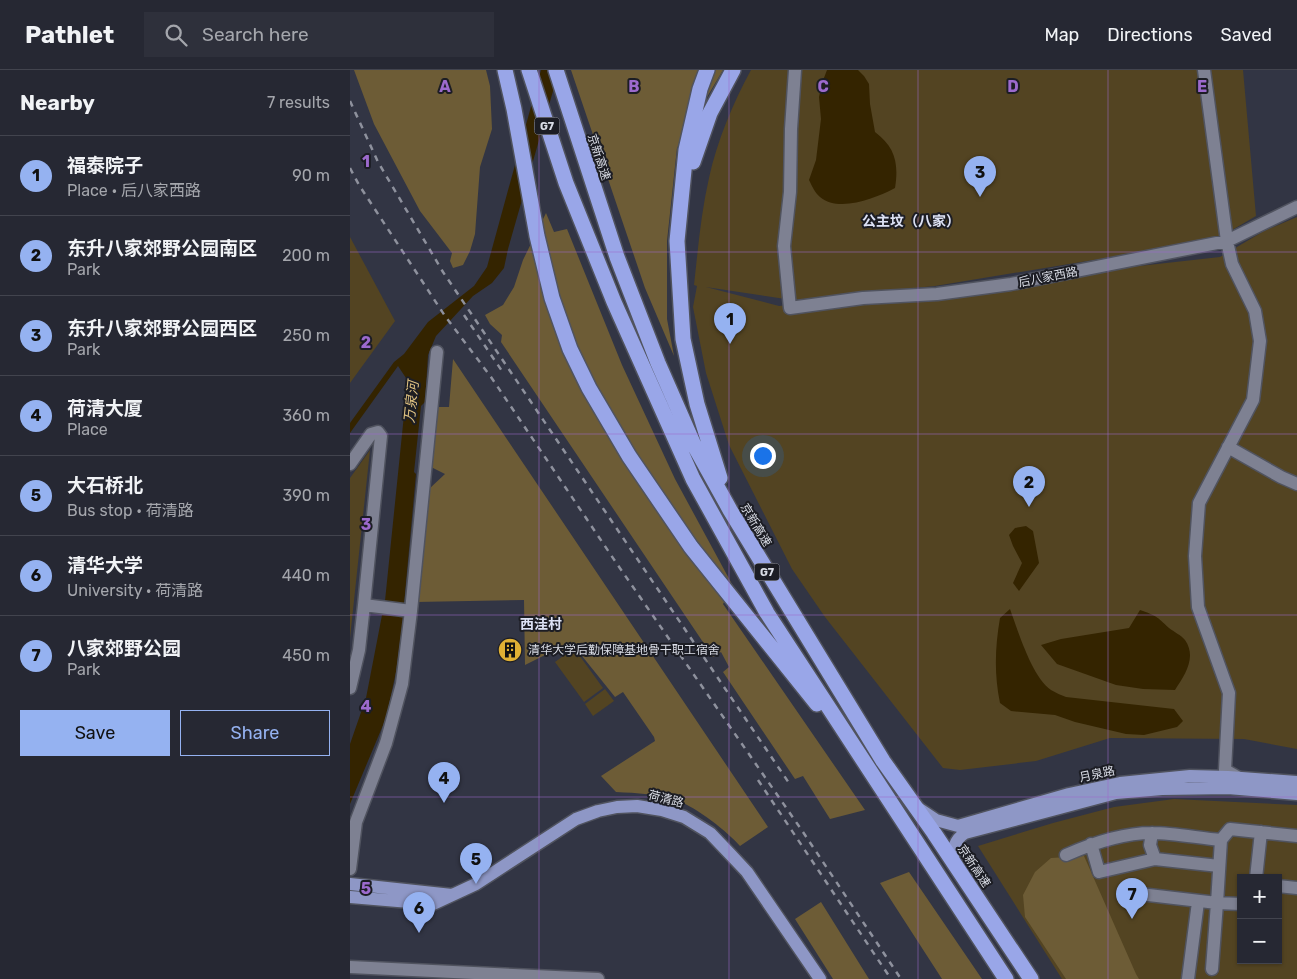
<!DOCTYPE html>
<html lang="en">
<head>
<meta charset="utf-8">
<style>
	:root { --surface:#262833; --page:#2e303b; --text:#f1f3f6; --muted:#a4a6ac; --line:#42444e; --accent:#95b2f1 }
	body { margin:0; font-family:Rubik,"Noto Sans SC",sans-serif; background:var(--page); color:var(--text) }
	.controls { position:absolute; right:15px; bottom:15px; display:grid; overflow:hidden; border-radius:0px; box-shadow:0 1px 4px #0004 }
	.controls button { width:45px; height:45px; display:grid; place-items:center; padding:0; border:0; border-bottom:1px solid var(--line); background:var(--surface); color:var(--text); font:25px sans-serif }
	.you { position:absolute; left:412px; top:385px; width:18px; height:18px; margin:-12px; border:4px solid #fff; border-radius:50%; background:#1a73e8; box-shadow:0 0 0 8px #1a73e833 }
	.badge { display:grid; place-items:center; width:32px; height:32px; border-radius:50%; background:var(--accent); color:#111; font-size:16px; font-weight:700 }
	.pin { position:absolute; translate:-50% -41px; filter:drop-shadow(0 1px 2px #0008) }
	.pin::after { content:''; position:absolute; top:26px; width:18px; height:15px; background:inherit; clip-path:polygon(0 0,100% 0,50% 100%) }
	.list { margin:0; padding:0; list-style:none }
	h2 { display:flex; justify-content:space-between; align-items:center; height:65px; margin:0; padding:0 20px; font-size:21px }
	h2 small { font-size:16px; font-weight:400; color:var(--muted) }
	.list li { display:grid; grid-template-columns:32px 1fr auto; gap:15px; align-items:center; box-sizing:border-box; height:80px; padding:0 20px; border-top:1px solid var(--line) }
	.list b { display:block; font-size:19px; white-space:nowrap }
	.list p { margin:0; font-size:16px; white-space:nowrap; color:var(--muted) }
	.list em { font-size:16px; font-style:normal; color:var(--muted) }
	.actions { display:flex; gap:10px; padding:15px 20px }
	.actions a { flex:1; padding:11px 0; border:1px solid var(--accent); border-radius:0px; text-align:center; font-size:18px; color:var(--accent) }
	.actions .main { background:var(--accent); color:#111 }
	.icon { flex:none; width:28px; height:28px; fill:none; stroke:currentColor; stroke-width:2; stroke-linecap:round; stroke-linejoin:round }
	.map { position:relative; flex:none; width:947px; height:909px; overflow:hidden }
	header { display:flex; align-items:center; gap:30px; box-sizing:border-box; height:70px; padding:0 25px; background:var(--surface); border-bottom:1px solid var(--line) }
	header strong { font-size:24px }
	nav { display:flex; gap:28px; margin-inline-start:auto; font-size:18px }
	.search { width:350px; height:45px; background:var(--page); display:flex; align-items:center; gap:12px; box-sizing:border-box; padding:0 18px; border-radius:0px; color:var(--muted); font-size:19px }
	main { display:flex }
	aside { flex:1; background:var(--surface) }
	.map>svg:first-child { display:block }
</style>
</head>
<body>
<header>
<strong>Pathlet</strong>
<div class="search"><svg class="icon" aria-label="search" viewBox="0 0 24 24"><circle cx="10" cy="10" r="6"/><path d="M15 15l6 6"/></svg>Search here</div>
<nav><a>Map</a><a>Directions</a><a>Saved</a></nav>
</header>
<main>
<aside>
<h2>Nearby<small>7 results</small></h2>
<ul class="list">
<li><span class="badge">1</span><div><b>福泰院子</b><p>Place · 后八家西路</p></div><em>90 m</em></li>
<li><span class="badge">2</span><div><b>东升八家郊野公园南区</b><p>Park</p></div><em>200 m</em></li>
<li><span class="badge">3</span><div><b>东升八家郊野公园西区</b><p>Park</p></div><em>250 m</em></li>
<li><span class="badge">4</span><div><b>荷清大厦</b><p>Place</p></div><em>360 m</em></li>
<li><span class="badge">5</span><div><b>大石桥北</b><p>Bus stop · 荷清路</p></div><em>390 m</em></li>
<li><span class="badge">6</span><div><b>清华大学</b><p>University · 荷清路</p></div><em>440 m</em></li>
<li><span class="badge">7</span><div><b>八家郊野公园</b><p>Park</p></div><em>450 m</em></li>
</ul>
<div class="actions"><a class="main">Save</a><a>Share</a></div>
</aside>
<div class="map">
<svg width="947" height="909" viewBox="0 0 947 909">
	<rect width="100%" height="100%" fill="#323544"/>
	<path fill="#534422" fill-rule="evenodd" d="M 401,0 L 893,0 L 906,146 L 865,170 L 585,216 L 442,230 L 356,217 L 429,236 L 870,187 L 914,161 L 947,147 L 947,679 L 894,669 L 760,668 L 686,691 L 610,700 L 593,698 L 475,547 L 442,499 L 379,375 L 356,303 L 343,237 L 347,216 L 344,215 C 348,179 351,143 359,108 C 367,71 383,33 401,0 Z
		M 0,167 L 45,251 L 0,313 Z
		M 20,380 L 0,568 L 0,408 Z
		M 224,578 L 253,618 L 234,632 L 205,592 Z
		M 255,619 L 264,631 L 243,646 L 235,634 Z
		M 824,729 L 947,735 L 947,909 L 712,909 L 628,776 L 703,753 L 764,737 ZM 891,808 L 928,808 L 928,890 L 891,890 Z"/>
	<path fill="#6d5c36" d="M 4,0 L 136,0 L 140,16 L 142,59 L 130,97 L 125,164 L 120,181 L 113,195 L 103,198 L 100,191 L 102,183 L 70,141 L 24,54 Z
		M 221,0 L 373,0 L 327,78 L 317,171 L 317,249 L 324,286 L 295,218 Z
		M 196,143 L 204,162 L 217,159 L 272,295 L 325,409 L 383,516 L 373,534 L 515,740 L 480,749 L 453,706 L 445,709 L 373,602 L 379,597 L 371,582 L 363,587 L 151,272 L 152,265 L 140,254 L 135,245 L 153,235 L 164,217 L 173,190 Z
		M 103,289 L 418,757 L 390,776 C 378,762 346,737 328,731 C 308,724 287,723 266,722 L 251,706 L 305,671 L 304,667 L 273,622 L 265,627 L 224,576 L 214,583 L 205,580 L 175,595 L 174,530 L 65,532 L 79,419 L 95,404 L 81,397 L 87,337 L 99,337 Z
		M 734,786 L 786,904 L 789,909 L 716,909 L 675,847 L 673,825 L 685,802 L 701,788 Z
		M 559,802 L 632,909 L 592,909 L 530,813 Z
		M 471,832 L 519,909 L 483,909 L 445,849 Z"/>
	<path fill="#342400" d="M 191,0 L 209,0 L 158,179 L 154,198 L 142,213 L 123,226 L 86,266 L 78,285 L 75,332 L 71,336 L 64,402 L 66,404 L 54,534 L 35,531 L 55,335 L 56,308 L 48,296 L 0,363 L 0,353 L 44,292 L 54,284 L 78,252 L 124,216 L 137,197 Z
		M 477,0 L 508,0 L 514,6 L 519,14 L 520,34 L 525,62 C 545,77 549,93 545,118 C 526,128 489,143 470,127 C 465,123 462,116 459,110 L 466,90 L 471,49 L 469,27 L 472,13 Z
		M 676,456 L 683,461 L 689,493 L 669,521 L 663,513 L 672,493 L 663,476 L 659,465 L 665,458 Z
		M 660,539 C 668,561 682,607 701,620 C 706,623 711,625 716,627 L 824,639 L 833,651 L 827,657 L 794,665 L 776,664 L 725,652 L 705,645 L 661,641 L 650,633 C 644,604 645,577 650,548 Z
		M 33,540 L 54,542 L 46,602 L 36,648 L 0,734 L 0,674 L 16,628 Z
		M 790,540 C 807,546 806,546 819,558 C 824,562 831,565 835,570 C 847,587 835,605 825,620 L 793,619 L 766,615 L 707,594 L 691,575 L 711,569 L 779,558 Z"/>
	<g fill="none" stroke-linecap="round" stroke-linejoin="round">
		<g stroke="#50535f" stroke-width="15">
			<path id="minor" d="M 445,0 L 441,59 L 440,122 L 434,176 L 440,238 L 513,228 L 587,224 L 661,214 L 877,171 L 947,137
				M 854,0 L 877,171 L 882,194 L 905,241 L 910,271 L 903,330 L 849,433 L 845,486 L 848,537 L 879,623 L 875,700 L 889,708
				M 878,377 L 931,407 L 947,414
				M 0,394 L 21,364 L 28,362 L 31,366 L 14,535 L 9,580 L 0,618
				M 14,535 L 61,541
				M 802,763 L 800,775 L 805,789
				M 741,774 L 749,802 L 805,789 L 869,796
				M 716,785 C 743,773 772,763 802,763 C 824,763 848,768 871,770 L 880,759 L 947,766
				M 0,799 L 6,752 L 36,673 L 52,614 L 61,541 L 87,282
				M 906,808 L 911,762
				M 928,816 L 947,818
				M 790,824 L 867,833 L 871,770
				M 0,897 L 248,909
				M 862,899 L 867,833 L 891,834
				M 838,909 L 848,832"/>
		</g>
		<g stroke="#50535f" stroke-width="15">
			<path id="major" d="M 568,738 L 586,750 L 608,756 L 719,724 L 770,713 L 840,706 L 878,707 L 947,712
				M 603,792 C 603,779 604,770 615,763 L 766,723 L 812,719 L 878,718 L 947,724
				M 0,814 L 102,825
				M 0,827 L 83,834 L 126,814 L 226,749 L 248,741 L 267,737 L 287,736 L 312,740 L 334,747 L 360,763 L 381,785 L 397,802 L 470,909"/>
		</g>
		<g stroke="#50535f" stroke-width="18">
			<path id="highway" d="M 155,0 L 164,39 L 187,166 L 202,228 L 220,279 L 239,318 L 279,386 L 341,477 L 467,634
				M 179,0 L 216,113 L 264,232 L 343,409 L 417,543 L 656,909
				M 206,0 L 267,187 L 308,293 L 344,375 L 380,440 L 533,691 L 584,763 L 681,909
				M 357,0 L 350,19 L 336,80 L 327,171 L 333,269 L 347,334 L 370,408
				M 343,92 L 360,43 L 383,0"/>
		</g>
		<use href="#minor" stroke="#7e8192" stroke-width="12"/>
		<use href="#major" stroke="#8e97c6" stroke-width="12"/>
		<use href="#highway" stroke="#99a6e8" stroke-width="15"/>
		<path stroke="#8e919d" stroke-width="2.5" stroke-dasharray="6 6" stroke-linecap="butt" d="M 0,31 L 28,92 L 93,202 L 439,713
			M 0,98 L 9,115 L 95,246 L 141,307 L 265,491 L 453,762 L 551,909
			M 114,245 L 152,301
			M 408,710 L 541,909"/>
	</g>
	<path fill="none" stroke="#9c6acd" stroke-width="1" stroke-opacity="0.55" d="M 189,0 L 189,909M 379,0 L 379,909M 568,0 L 568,909M 758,0 L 758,909M 0,182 L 947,182M 0,364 L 947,364M 0,545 L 947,545M 0,727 L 947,727"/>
	<defs>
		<g id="building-disc" transform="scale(1.25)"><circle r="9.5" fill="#e0b034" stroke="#1c1d24"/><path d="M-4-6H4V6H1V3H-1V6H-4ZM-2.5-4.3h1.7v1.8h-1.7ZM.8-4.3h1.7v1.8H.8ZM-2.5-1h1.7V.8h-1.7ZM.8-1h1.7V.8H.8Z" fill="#111"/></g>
	</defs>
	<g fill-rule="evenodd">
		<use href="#building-disc" x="160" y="580"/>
	</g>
	<g text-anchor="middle" stroke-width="4" stroke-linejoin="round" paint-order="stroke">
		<g fill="#1c1d24" stroke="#a1a3ac" stroke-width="1">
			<rect x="184.5" y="47.5" width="25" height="17" rx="4"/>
			<rect x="404.5" y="493.5" width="25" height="17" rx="4"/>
		</g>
		<g font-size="11" font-weight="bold" fill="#dadde6">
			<text x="197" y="60">G7</text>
			<text x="417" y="506">G7</text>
		</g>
		<g font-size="12" fill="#dadde6" stroke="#1c1d24">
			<text transform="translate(249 87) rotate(72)" y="4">京新高速</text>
			<text transform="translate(698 207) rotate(-11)" y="4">后八家西路</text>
			<text transform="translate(406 455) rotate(59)" y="4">京新高速</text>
			<text transform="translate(747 704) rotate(-12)" y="4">月泉路</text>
			<text transform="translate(316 729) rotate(14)" y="4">荷清路</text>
			<text transform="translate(624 796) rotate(56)" y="4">京新高速</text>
		</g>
		<g font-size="12" fill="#dadde6" stroke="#1c1d24" text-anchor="start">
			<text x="178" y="584">清华大学后勤保障基地骨干职工宿舍</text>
		</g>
		<g font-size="14" font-weight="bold" fill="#dde2f5" stroke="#1c1d24">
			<text x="561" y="156">公主坟（八家）</text>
			<text x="191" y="559">西洼村</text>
		</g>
		<g font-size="14" font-style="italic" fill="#e1c382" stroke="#1c1d24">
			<text transform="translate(61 332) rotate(-84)" y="5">万泉河</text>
		</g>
	</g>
	<g font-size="16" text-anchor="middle" font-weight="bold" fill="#9c6acd" stroke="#1c1d24" stroke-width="4" stroke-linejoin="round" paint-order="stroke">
		<text x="95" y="22">A</text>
		<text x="284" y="22">B</text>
		<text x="473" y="22">C</text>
		<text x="663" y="22">D</text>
		<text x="852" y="22">E</text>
		<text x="16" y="97">1</text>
		<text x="16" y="278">2</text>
		<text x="16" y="460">3</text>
		<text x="16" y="642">4</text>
		<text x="16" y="824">5</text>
	</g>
</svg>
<div class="controls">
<button>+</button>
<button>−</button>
</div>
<div class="you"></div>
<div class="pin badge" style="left:380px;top:274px">1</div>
<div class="pin badge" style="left:679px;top:437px">2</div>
<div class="pin badge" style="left:630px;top:127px">3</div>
<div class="pin badge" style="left:94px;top:733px">4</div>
<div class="pin badge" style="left:126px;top:814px">5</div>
<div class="pin badge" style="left:69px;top:863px">6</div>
<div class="pin badge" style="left:782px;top:849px">7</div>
</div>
</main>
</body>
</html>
